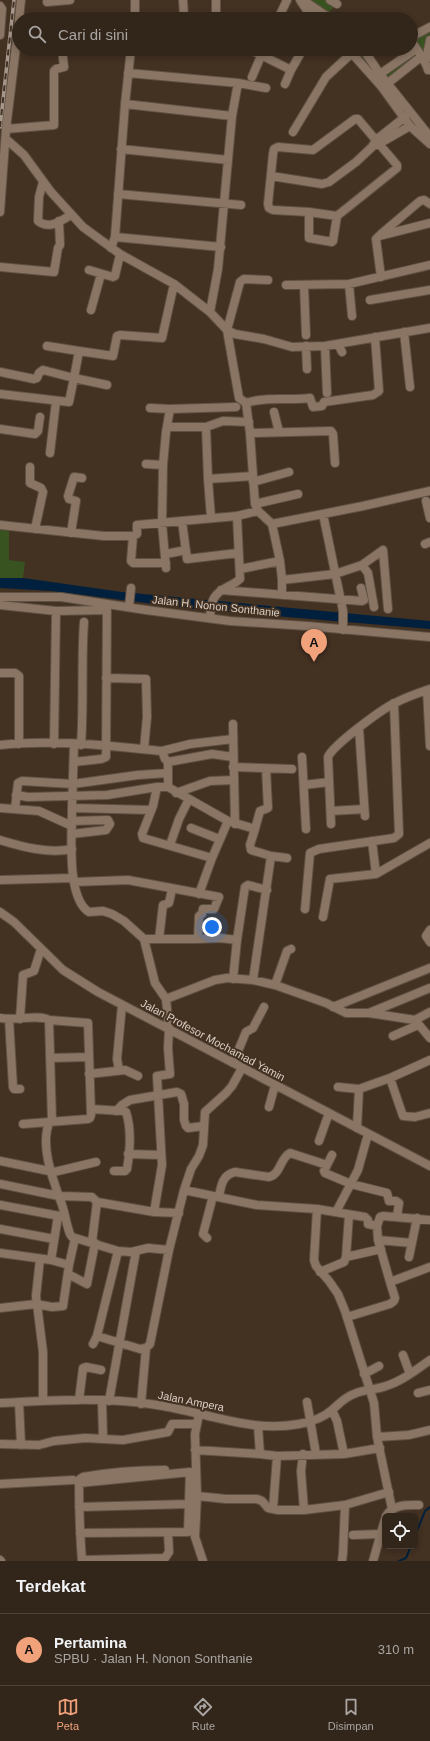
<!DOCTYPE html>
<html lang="id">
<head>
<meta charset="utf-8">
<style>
	:root { --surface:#32251a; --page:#3d3127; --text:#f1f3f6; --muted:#a8a5a2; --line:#4d4239; --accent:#f1a27b }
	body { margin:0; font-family:Helvetica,sans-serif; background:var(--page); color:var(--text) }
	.controls { position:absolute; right:12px; bottom:12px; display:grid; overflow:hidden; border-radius:6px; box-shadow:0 2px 6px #0003 }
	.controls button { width:36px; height:36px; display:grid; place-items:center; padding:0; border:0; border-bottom:1px solid var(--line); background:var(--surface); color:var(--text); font:20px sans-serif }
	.you { position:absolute; left:212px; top:927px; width:14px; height:14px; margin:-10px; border:3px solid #fff; border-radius:50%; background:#1a73e8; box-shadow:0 0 0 6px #1a73e833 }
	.badge { display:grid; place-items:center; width:26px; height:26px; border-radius:50%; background:var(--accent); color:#111; font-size:13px; font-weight:700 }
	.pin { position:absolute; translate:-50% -33px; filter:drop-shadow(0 1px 2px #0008) }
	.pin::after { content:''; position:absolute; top:21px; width:14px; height:12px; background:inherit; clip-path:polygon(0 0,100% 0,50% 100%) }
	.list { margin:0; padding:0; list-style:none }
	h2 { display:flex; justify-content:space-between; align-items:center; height:52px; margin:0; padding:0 16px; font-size:17px }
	h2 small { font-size:13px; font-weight:400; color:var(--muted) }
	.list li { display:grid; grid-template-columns:26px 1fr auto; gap:12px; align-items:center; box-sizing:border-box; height:72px; padding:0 16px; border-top:1px solid var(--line) }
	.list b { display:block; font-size:15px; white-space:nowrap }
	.list p { margin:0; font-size:13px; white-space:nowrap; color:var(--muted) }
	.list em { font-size:13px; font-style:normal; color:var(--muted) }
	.icon { flex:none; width:22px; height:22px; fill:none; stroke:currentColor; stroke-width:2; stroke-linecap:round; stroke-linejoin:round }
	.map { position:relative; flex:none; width:430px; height:1561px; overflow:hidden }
	.search { position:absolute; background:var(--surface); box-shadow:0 2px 6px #0003; left:12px; right:12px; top:12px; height:44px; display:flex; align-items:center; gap:10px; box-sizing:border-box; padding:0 14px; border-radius:22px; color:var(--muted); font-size:15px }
	.sheet { height:124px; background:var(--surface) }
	nav { display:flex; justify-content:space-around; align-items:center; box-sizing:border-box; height:56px; border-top:1px solid var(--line); background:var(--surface); font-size:11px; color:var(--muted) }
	nav a { display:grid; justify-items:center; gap:2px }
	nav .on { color:var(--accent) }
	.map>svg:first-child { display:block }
</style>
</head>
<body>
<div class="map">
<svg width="430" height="1561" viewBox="0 0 430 1561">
	<rect width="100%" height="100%" fill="#433122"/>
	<path fill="#385220" d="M 300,0 L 330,0 L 337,4 L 327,14 L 331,19 L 316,19 Z
		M 430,27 L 430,40 L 423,56 L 388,83 L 430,144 L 348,49 L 363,49 L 380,74 L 416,49 L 412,41 Z
		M 0,527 L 9,528 L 9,560 L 25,562 L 23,578 L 0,578 Z"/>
	<path fill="#00203d" d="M 0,578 L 23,578 L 122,592 L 430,621 L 430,629 L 193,609 L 52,591 L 0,588 Z"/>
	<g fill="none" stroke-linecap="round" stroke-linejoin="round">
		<path stroke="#00203d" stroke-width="2" d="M 415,1536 L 425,1511 L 430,1507
			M 399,1561 L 406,1558 L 411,1546"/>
		<g stroke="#5e5042" stroke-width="10">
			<path id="minor" d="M 183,0 L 184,17
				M 300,0 L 308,12 L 316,19
				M 303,0 L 331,19
				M 330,0 L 337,4
				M 47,2 L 70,0
				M 0,6 L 2,9 L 0,35
				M 216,15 L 216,0
				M 19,19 L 21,0
				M 135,19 L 135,0
				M 278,19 L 287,0
				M 430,27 L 415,35 L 412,41 C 417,52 425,58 428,70 L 430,70
				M 249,49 L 291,70
				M 348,49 L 381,86 L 410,126 L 430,144
				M 363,49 L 380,74 L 427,133 L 430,135
				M 426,60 L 430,40
				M 128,73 L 238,83 L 266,88
				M 380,74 L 416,49
				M 252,77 L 264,49
				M 388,83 L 422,56
				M 285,84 L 291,70 L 303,49
				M 125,104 L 232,116
				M 6,129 L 54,125 L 54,71 L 56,69 L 64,67 L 62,49
				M 293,132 L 326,77 L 352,53
				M 6,139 L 24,155 L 51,192 L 83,227 L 120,254 L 174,284 L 210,312 L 227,330 L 235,334 L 264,339 L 292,347 L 325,346 L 430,328
				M 377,145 L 410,126
				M 121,149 L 228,160
				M 271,176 L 322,184 L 329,182 L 356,162 L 372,147 L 376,140 L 405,117
				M 43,182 L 39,197 L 38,221 C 49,230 60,221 71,215
				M 118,194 L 241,205
				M 0,212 L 6,129 L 19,22
				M 309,212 L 309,238 L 332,242 L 333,241 L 337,216 L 397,168 L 397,165 L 358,119 L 355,119 L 313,150 L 278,147 L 274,149 L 273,154 L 268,204 L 269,208 L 273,210 L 309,212 L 337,216
				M 381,234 L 420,201 L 424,200 L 430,204
				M 115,237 L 221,247
				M 111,248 L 115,237 L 125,104 L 131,49
				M 0,267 L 54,272 L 58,248 L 60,245 L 59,221
				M 89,270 L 113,277 L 115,276 L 120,254
				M 381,277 L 376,239 L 379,236 L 430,223
				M 268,280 L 244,279 L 240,282 L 227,330 L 239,398 L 246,403 L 250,433 L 255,504 L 258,511 L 272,524 L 280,561 L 282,580 L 282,595
				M 349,284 L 352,316
				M 286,285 L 349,284 L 430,265
				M 304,285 L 306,335
				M 370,300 L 430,290
				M 91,310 L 101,274
				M 210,312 L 218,269 L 232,116 L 238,83
				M 404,332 L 410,387
				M 338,344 L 342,352
				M 47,346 L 79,351 L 74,378 L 107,385
				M 306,346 L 307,369
				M 325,346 L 327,393
				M 79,351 L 113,356 L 117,336 L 120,335 L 162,338 L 174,284
				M 0,372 L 34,379 L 37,378 L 39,373 L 43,370 L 74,378 L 69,402 L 0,394
				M 246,403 C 267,396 289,401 310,398 L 313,407 L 322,406 L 324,402 L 373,395 L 379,391 L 375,337
				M 150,408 L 170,409 L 236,407
				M 274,412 L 279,432
				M 167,427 L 206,427 L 223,421 L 249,422
				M 206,427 L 208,479 L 253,476
				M 0,429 L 35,434 L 38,431 L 40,417
				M 250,433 L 331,431 L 333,434 L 335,463
				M 50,453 L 56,401
				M 146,464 L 163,465 L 166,432 L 170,409
				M 163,465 L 162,523 L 166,568
				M 30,467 L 30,483 L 41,488 L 43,492 L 35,529
				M 208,479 L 211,518
				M 253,482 L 289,472
				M 426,501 L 430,518
				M 255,504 L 298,494
				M 323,514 L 343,611 L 343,630
				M 182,521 L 187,559 L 238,553
				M 272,524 L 363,506 L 430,491
				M 0,525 L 104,536 L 133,536 L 137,534 L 137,525 L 237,516 L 258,511
				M 71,533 L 76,501 L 69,499 L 68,496 L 74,477 L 82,478
				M 133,536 L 131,561 L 133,563 L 166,563
				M 425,544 L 430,542
				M 166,554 L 186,550
				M 362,565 L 368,573 L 374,607
				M 240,569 L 280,561
				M 282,580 L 335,574 L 362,565 L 383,550 L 388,609
				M 221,590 L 362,601 L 364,600 L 361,588
				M 0,597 L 61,597 L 146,610 L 230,621 L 307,626 L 430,637
				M 0,605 L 56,611 L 106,610
				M 129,607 L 131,588
				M 210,618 C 211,600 213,594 229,586 C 233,584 237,582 240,579 L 237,516
				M 0,673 L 15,673 L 19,676 L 19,744
				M 106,678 L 146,679 L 147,717 L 144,749
				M 427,690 L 430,746
				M 233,724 L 235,824
				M 359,728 L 365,816
				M 54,744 L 56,611
				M 0,745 C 53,739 109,746 162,751 L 165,759 L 168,762
				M 81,745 C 84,704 81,663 84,622
				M 162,751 L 190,744 L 233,739
				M 233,757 L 212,754 L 168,762 L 168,787 L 228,821 L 255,829 L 250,845 L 251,850 L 271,856 L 253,980
				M 302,757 L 306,829
				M 74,762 L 101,759 L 106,757 L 107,604
				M 233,767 L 292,769
				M 304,785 L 329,782
				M 157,787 L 153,806 L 142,834 L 143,838 L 212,858
				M 176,793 L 210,781 L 234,780
				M 16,795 L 28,797 L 107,795 L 157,787 L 168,787
				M 0,808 L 39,811 L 72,826
				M 72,808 L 74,745
				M 15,809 L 18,783 L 22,781 L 73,784 L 138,775 L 168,773
				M 151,810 L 72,808 C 72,833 66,898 89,912 L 103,911 L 112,914 L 124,921 L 144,939 L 155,983 L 166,999 L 169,1029 L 168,1048 L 170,1074 L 157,1076 L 162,1165 L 154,1212
				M 331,811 L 364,809
				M 331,824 L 328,757 C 333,745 382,709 395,703 C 406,697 418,693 430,689
				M 191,828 L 219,839
				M 255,829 L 260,811 L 268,808 L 266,769
				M 72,834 L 106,830 L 110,824 L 108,820 L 72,821
				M 0,840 C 23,847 49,854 72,849
				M 372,841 L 376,874
				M 170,845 L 179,819 L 189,799
				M 271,856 L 287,858
				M 0,880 L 73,878
				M 74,882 L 128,880 L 219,897 L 214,909 L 203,909 L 202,914 L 199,916 L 198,939
				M 199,894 L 212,858 L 228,821
				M 305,909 L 310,853 L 319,849 L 394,838 L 399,834 L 394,703
				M 0,912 L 14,922 L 63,970 L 98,992 L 430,1166
				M 323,917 L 330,879 L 376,874 L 430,843
				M 430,930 L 426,936 L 430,942
				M 144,939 L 197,939 L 220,938 L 237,940
				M 159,939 L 163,905 L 169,903 L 172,889
				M 233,979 L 237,940 L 245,887 L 248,885 L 267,890
				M 275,985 L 287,951 L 291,949
				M 166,999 L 215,980 L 227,978 L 253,980 L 275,985 L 326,1003 L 346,1013 L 369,1013 L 415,1020 L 430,1038
				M 333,1007 L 430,968
				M 369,1013 L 430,988
				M 0,1018 C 13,1021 40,1014 49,1020 L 52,1121
				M 9,1019 L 13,1087 L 14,1089 L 20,1089
				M 20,1019 L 23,975 L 34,971 L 41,949
				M 415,1020 L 430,1012
				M 393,1036 L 418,1025
				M 50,1058 L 89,1057
				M 233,1063 L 246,1032 L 253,1028 L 264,1007
				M 119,1070 L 117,1059 L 122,1005
				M 89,1074 L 125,1070 L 138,1076
				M 390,1078 L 403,1116 L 415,1117 L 430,1113
				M 338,1087 L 359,1089 L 390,1078 L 430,1060
				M 269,1107 L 275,1085
				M 91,1109 L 123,1111 L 126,1112 C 132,1130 130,1151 127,1169 L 125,1171 L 114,1171
				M 116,1111 L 122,1105 L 130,1100 L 177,1092 L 181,1094 L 184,1104 L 184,1120 L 186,1126 L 188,1128 L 203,1126
				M 50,1121 C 39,1144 53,1180 61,1202 C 65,1212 66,1224 70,1234 L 72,1237 L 118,1251 L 131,1252 L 148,1248 L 169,1250
				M 23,1124 L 88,1119 L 90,1118 L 91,1115 L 88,1023 L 49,1020
				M 357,1128 L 359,1089
				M 319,1141 L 329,1113
				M 128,1154 L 161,1155
				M 332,1155 L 324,1171 L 325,1173 L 351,1184 L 387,1193 L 389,1201 L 396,1201 L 399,1203 L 397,1216
				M 0,1161 L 54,1172 L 96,1162
				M 0,1184 L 59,1196 L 92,1197 L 97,1202 L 154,1212 L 179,1213
				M 184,1190 L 257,1205 L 317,1209 L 365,1217 L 368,1220 L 368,1224 L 377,1226 L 380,1217 L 383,1216 L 430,1220
				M 219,1197 C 221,1186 222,1175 235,1172 L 269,1177 C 281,1174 280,1158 290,1153 L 327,1165
				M 0,1205 L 65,1217
				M 317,1209 L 314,1260 L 316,1266 L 329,1281 L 338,1294 L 345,1311 L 374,1403 L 377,1437 L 392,1509
				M 336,1212 L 358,1170 L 368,1134
				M 377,1226 L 378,1240 L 390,1282 L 430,1267
				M 0,1229 L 54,1239
				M 207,1238 L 203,1234 L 213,1196
				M 378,1240 L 412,1243
				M 92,1242 L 97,1202
				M 0,1253 L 51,1260 L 69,1265
				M 346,1257 L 349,1215
				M 409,1257 L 417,1218
				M 40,1259 L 36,1296 L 43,1352 L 43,1400
				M 51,1260 L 58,1216
				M 320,1272 L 344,1262 L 346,1257 L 381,1249
				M 68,1274 L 87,1284 L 95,1243
				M 0,1308 L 36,1304 L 52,1307 L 63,1306 L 69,1265 L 75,1238
				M 347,1317 L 390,1304 L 394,1301 L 395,1298 L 390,1282
				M 97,1336 L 140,1349 L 146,1348 L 150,1344 L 169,1250 L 184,1190 L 191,1169 L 199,1156 L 203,1145 L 205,1112 L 226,1093 L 232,1086 L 242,1068
				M 93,1344 L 97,1336 L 118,1251
				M 403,1355 L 410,1374
				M 364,1374 L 379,1366
				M 418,1393 L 430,1390
				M 79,1400 L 83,1368 L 86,1367 L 101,1370
				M 102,1401 L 103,1438
				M 109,1401 L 136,1251
				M 19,1402 L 21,1445
				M 307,1402 L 316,1454
				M 0,1403 C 52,1400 105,1397 157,1405 C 204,1412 251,1433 299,1424 C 311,1422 324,1417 332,1410 C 340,1403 345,1397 354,1394 C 364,1389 376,1390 386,1386 C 402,1381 416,1370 430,1360
				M 141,1404 L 146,1348
				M 332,1410 L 337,1421 L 344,1454
				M 198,1419 L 195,1434 L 197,1496 L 195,1537 L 203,1561
				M 258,1426 L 260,1454 L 277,1456 L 344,1454 L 380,1448
				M 377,1437 L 409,1435 L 430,1430
				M 0,1444 L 39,1445 L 54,1441 L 85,1438 L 123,1440 L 168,1432 L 172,1424 L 196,1424
				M 195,1450 L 260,1454
				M 303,1454 L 301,1471 L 304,1510
				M 79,1483 L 80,1479 L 83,1477 C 111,1472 137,1470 165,1470
				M 0,1484 L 73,1480
				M 197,1496 L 226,1499 L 257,1499 L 262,1501 L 268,1508 L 278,1510 L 304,1510 L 345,1505 L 389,1492
				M 79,1507 L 189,1504
				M 273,1509 L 277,1456
				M 386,1516 C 393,1504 407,1505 419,1505
				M 80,1533 L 188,1532 L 190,1472 L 79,1483 C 79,1509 80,1535 82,1561
				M 353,1535 L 380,1534
				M 0,1560 L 1,1561
				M 82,1560 L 165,1558 L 169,1552 L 168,1532
				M 342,1561 L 343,1553 L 345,1505
				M 373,1561 L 385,1519"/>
		</g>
		<use href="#minor" stroke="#8a7564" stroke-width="8"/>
		<g stroke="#a5978c" stroke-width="3.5">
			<path id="rail" d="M 0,127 L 14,0"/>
		</g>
		<use href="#rail" stroke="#433122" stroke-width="2" stroke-dasharray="6" stroke-linecap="butt"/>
	</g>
	<g text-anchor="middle" stroke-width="4" stroke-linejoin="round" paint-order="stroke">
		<g font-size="11" fill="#dbcfc6" stroke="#433122">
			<text transform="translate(216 606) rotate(6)" y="4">Jalan H. Nonon Sonthanie</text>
			<text transform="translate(213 1040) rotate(28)" y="4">Jalan Profesor Mochamad Yamin</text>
			<text transform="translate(191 1401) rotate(11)" y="4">Jalan Ampera</text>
		</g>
	</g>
</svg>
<div class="controls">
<button><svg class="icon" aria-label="locate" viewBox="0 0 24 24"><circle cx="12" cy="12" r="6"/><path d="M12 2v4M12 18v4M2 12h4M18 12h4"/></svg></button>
</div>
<div class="you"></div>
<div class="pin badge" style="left:314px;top:662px">A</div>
<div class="search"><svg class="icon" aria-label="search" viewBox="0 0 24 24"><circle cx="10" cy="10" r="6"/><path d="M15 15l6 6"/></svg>Cari di sini</div>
</div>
<section class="sheet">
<h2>Terdekat<small></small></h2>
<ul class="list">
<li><span class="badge">A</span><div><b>Pertamina</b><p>SPBU · Jalan H. Nonon Sonthanie</p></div><em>310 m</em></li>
</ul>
</section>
<nav>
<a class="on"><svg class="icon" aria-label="map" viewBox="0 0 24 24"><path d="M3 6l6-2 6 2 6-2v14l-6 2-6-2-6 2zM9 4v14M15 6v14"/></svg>Peta</a>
<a><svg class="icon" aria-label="directions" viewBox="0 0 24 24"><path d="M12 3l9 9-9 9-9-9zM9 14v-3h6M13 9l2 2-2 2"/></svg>Rute</a>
<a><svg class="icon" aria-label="saved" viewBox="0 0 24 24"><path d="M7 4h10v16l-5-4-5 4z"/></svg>Disimpan</a>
</nav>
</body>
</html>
